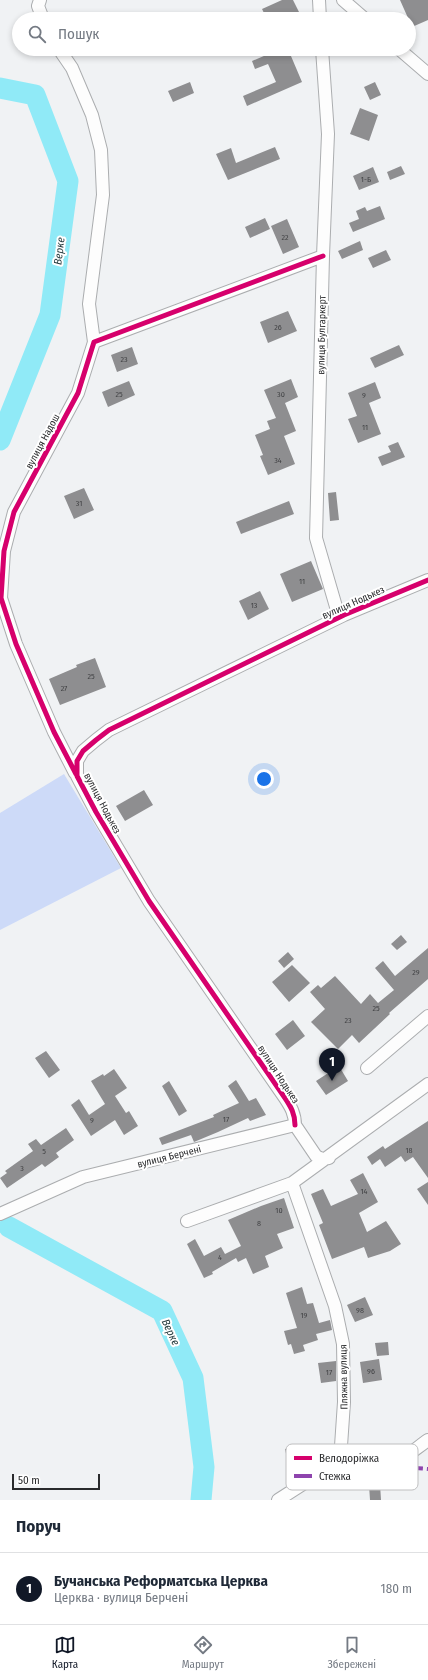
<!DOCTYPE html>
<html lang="uk">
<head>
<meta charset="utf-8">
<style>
	:root { --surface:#fff; --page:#f6f6f7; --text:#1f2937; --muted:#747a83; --line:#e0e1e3; --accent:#111827 }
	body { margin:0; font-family:"Fira Sans Condensed",sans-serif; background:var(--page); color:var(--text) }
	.scale { position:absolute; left:12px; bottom:10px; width:88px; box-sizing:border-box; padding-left:4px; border:2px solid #292a2c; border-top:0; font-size:11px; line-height:14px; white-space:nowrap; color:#292a2c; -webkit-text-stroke:3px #fff; paint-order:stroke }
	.you { position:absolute; left:264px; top:779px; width:14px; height:14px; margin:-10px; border:3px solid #fff; border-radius:50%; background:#1a73e8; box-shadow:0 0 0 6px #1a73e833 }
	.badge { display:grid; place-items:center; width:26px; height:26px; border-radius:50%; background:var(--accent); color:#fff; font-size:13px; font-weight:700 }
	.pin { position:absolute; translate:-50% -33px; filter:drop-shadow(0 1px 2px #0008) }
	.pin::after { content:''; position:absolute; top:21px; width:14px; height:12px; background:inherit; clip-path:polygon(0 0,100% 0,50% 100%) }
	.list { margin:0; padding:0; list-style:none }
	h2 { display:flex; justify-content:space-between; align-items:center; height:52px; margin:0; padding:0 16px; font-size:17px }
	h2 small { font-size:13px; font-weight:400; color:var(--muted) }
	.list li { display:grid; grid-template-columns:26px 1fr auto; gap:12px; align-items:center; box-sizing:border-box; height:72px; padding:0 16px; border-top:1px solid var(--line) }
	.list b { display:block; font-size:15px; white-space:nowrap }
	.list p { margin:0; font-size:13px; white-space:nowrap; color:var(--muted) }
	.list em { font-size:13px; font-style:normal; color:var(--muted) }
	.icon { flex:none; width:22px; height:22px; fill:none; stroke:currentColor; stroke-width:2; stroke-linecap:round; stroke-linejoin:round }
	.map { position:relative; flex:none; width:428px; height:1500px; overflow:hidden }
	.search { position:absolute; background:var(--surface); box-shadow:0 2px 6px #0003; left:12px; right:12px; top:12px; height:44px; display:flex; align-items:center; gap:10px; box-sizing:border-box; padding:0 14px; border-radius:22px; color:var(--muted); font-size:15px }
	.sheet { height:124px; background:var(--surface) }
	nav { display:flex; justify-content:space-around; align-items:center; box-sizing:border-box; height:56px; border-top:1px solid var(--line); background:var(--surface); font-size:11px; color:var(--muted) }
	nav a { display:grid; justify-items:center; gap:2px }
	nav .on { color:var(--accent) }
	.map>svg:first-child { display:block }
</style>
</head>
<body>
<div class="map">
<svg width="428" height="1500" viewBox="0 0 428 1500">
	<rect width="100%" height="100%" fill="#f0f2f4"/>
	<path fill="#cddaf8" d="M 64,774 L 121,868 L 0,930 L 0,813 Z"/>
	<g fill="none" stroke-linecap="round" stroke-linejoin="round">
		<path stroke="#90eaf7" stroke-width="21" d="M 0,88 L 35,95 L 68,181 L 50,315 L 0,440
			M 9,1227 L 162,1311 L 193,1378 L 204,1467 L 201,1500"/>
	</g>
	<path fill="#8e8e90" d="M 282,0 L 293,0 L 301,16 L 295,19 L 267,19 L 262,9 Z
		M 400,0 L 428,0 L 428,20 L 412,27 Z
		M 280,49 L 288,49 L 302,82 L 247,106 L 243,96 L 276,82 L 268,64 L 255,69 L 252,61 Z
		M 190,82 L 194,93 L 173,102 L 168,91 Z
		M 375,82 L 381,95 L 370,100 L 364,87 Z
		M 360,108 L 378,115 L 369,141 L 350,134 Z
		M 275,147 L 280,159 L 228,180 L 216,154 L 231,148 L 236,163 Z
		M 401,166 L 405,174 L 390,180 L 387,172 Z
		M 373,167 L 379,182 L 359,190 L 353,176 Z
		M 380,206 L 385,219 L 353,232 L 349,223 L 359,219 L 356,211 L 365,207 L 367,211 Z
		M 265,218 L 270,229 L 250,238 L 245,227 Z
		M 287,219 L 299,247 L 283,254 L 271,226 Z
		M 360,241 L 363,250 L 342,259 L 338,251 Z
		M 386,250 L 391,260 L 373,268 L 368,258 Z
		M 288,311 L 297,331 L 268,343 L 260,322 Z
		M 399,345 L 404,355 L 375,368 L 370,358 Z
		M 132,347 L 138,364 L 117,372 L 111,355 Z
		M 291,379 L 298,397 L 285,403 L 296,431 L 284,436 L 295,464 L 268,475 L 260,456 L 263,455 L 255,435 L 270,429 L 267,421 L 276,418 L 264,390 Z
		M 129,381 L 135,395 L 108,407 L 102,392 Z
		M 375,382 L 381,398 L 369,403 L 381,434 L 358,443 L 348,419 L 357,416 L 348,393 Z
		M 398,442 L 405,457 L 382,466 L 378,457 L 391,452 L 388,446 Z
		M 84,488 L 94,510 L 74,519 L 64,496 Z
		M 336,492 L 339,520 L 330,521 L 328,493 Z
		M 289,501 L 294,514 L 241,534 L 236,522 Z
		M 311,561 L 323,589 L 292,602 L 280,574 Z
		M 260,591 L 269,609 L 248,620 L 239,601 Z
		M 95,658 L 106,687 L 60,705 L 49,679 L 77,667 L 76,665 Z
		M 144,790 L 153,805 L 125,821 L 116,806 Z
		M 401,935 L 407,942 L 397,950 L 391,944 Z
		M 428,948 L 428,979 L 389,1013 L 390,1014 L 359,1043 L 352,1035 L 338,1049 L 311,1022 L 325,1009 L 310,992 L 318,985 L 321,988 L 335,976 L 361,1004 L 370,994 L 378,1003 L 394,990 L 375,968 L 383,961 L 395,976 Z
		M 288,952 L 294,959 L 284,968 L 278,961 Z
		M 292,965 L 310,983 L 289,1002 L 272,982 Z
		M 293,1020 L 305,1036 L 287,1050 L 275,1034 Z
		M 46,1051 L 60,1070 L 49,1078 L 35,1058 Z
		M 339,1066 L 348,1081 L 326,1095 L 316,1081 Z
		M 114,1069 L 127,1088 L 115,1096 L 126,1113 L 129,1111 L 138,1126 L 124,1135 L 115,1120 L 91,1136 L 71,1105 L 79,1099 L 89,1115 L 105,1104 L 91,1081 L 103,1074 L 104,1076 Z
		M 236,1080 L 249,1101 L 256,1098 L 266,1115 L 250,1121 L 248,1118 L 218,1132 L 194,1142 L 191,1135 L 162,1145 L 159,1138 L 214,1117 L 213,1115 L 239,1103 L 228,1086 Z
		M 169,1081 L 187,1111 L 179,1116 L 162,1086 Z
		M 428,1121 L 428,1178 L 413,1157 L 405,1162 L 401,1156 L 385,1167 L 380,1159 L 372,1165 L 367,1157 L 383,1146 L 385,1149 Z
		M 66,1128 L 74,1140 L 56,1153 L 59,1157 L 45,1167 L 42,1164 L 7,1188 L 0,1178 L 7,1173 L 5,1171 L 33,1151 L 28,1144 L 36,1139 L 41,1145 Z
		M 363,1173 L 378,1202 L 359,1213 L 367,1232 L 386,1221 L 401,1244 L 390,1251 L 368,1258 L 364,1247 L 332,1259 L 319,1225 L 323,1223 L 311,1194 L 323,1189 L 331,1206 L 358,1194 L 350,1180 Z
		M 428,1182 L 428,1205 L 417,1189 Z
		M 284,1198 L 294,1228 L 277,1234 L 283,1248 L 265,1256 L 269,1267 L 253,1274 L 246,1258 L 238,1262 L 236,1258 L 212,1272 L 213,1274 L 204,1278 L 187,1244 L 195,1239 L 204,1256 L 221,1247 L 225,1254 L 241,1246 L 228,1220 L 261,1206 Z
		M 302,1287 L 307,1304 L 313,1303 L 319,1323 L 330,1320 L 332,1330 L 316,1334 L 318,1340 L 303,1345 L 305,1351 L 294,1354 L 291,1344 L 288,1345 L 284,1331 L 297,1328 L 286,1293 Z
		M 365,1297 L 373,1315 L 355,1322 L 347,1305 Z
		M 388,1342 L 389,1355 L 377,1356 L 375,1343 Z
		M 379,1359 L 382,1380 L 363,1383 L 360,1362 Z
		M 336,1361 L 336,1381 L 321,1383 L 318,1363 Z
		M 302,1446 L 307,1473 L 291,1477 L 285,1449 Z
		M 380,1484 L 381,1500 L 370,1500 L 369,1485 Z"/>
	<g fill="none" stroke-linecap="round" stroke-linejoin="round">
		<g stroke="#abadaf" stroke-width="14">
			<path id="minor" d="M 40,0 L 38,6 L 43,19
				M 319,0 L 320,19
				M 343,0 L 365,19
				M 59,49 L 72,68 L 92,115 L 101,150 L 103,195 L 89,304 L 94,342
				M 322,49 L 328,134 L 323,256 L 316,538 L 339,617
				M 399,49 L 428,74
				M 75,773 L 54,732 L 16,644 L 1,598 L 4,551 L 14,512 L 78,393 L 94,342 L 323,256
				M 367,1068 L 428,1016
				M 295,1125 C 295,1114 291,1107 285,1098 L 149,901 L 96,812 L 77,776 L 77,761 L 83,751 L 96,740 L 109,730 L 344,615 L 428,580
				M 0,1214 L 83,1177 L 295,1125 L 316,1156 L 322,1159 L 329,1158
				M 187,1221 L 292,1183 L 428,1084
				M 317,1475 C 327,1477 339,1481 350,1481 C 377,1481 407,1455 428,1440
				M 278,1500 L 317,1475 L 333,1460 L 341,1446 L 344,1402 L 343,1344 L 335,1306 L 292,1183"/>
		</g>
		<use href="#minor" stroke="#fdfdfd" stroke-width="12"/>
		<path stroke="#8e44ad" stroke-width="4" stroke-dasharray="8 4" stroke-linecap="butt" d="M 391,1466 L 428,1469"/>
		<g stroke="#fff" stroke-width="8">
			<path id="cycleway" d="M 76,774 L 54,732 L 16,644 L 1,598 L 4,551 L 14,512 L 78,393 L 94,342 L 323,256
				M 295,1125 C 295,1114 291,1107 285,1098 L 149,901 L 96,812 L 77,776 L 77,761 L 83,751 L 96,740 L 109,730 L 344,615 L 428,580"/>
		</g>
		<use href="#cycleway" stroke="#d6006c" stroke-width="5"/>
	</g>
	<g text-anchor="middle" stroke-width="4" stroke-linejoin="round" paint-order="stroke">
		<g font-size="8" fill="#424345">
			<text x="366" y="182">1-Б</text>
			<text x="285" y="240">22</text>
			<text x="278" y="330">26</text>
			<text x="124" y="362">23</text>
			<text x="119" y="397">25</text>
			<text x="281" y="397">30</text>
			<text x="364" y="398">9</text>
			<text x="365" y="430">11</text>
			<text x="278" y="463">34</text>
			<text x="79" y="506">31</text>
			<text x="302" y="584">11</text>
			<text x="254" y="608">13</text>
			<text x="91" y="679">25</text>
			<text x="64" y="691">27</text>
			<text x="416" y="975">29</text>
			<text x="376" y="1011">25</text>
			<text x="348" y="1023">23</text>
			<text x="226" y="1122">17</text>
			<text x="92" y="1123">9</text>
			<text x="409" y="1153">18</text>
			<text x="44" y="1154">5</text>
			<text x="22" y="1171">3</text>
			<text x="364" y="1194">14</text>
			<text x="279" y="1213">10</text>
			<text x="259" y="1226">8</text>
			<text x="220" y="1260">4</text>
			<text x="360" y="1313">98</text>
			<text x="304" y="1318">19</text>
			<text x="371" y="1374">96</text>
			<text x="329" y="1375">17</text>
		</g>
		<g font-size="10" fill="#292a2c" stroke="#fff">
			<text transform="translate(321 335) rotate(-89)" y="4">вулиця Булгаркерт</text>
			<text transform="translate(42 441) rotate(-62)" y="4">вулиця Надош</text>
			<text transform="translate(353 602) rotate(-24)" y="4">вулиця Нодькез</text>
			<text transform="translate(103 803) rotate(62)" y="4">вулиця Нодькез</text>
			<text transform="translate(279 1074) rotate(57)" y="4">вулиця Нодькез</text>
			<text transform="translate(169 1156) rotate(-14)" y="4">вулиця Берчені</text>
			<text transform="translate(343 1377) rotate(-91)" y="4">Пляжна вулиця</text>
		</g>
		<g font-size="11" font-style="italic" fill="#1d3336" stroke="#fff">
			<text transform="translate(59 251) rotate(-83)" y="4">Верке</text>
			<text transform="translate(171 1332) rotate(65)" y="4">Верке</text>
		</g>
	</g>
	<rect x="286" y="1444" width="132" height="46" rx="6" fill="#fff" stroke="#bfbfc0" stroke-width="1"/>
	<rect x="294" y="1456" width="18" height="4" fill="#d6006c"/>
	<rect x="294" y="1474" width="18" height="4" fill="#8e44ad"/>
	<g font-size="11" fill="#292a2c">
		<text x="319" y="1462">Велодоріжка</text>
		<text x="319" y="1480">Стежка</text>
	</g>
</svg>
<div class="scale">50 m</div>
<div class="you"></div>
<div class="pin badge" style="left:332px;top:1081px">1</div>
<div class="search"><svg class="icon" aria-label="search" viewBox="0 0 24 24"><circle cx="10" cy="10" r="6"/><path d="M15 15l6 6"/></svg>Пошук</div>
</div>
<section class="sheet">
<h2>Поруч<small></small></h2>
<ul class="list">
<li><span class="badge">1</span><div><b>Бучанська Реформатська Церква</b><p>Церква · вулиця Берчені</p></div><em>180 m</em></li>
</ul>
</section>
<nav>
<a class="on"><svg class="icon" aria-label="map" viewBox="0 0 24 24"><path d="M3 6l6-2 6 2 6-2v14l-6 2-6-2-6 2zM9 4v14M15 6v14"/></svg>Карта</a>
<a><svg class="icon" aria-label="directions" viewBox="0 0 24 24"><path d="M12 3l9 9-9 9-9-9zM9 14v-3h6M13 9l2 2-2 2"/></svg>Маршрут</a>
<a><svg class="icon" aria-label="saved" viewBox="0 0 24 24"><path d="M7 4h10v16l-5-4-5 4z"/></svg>Збережені</a>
</nav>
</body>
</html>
